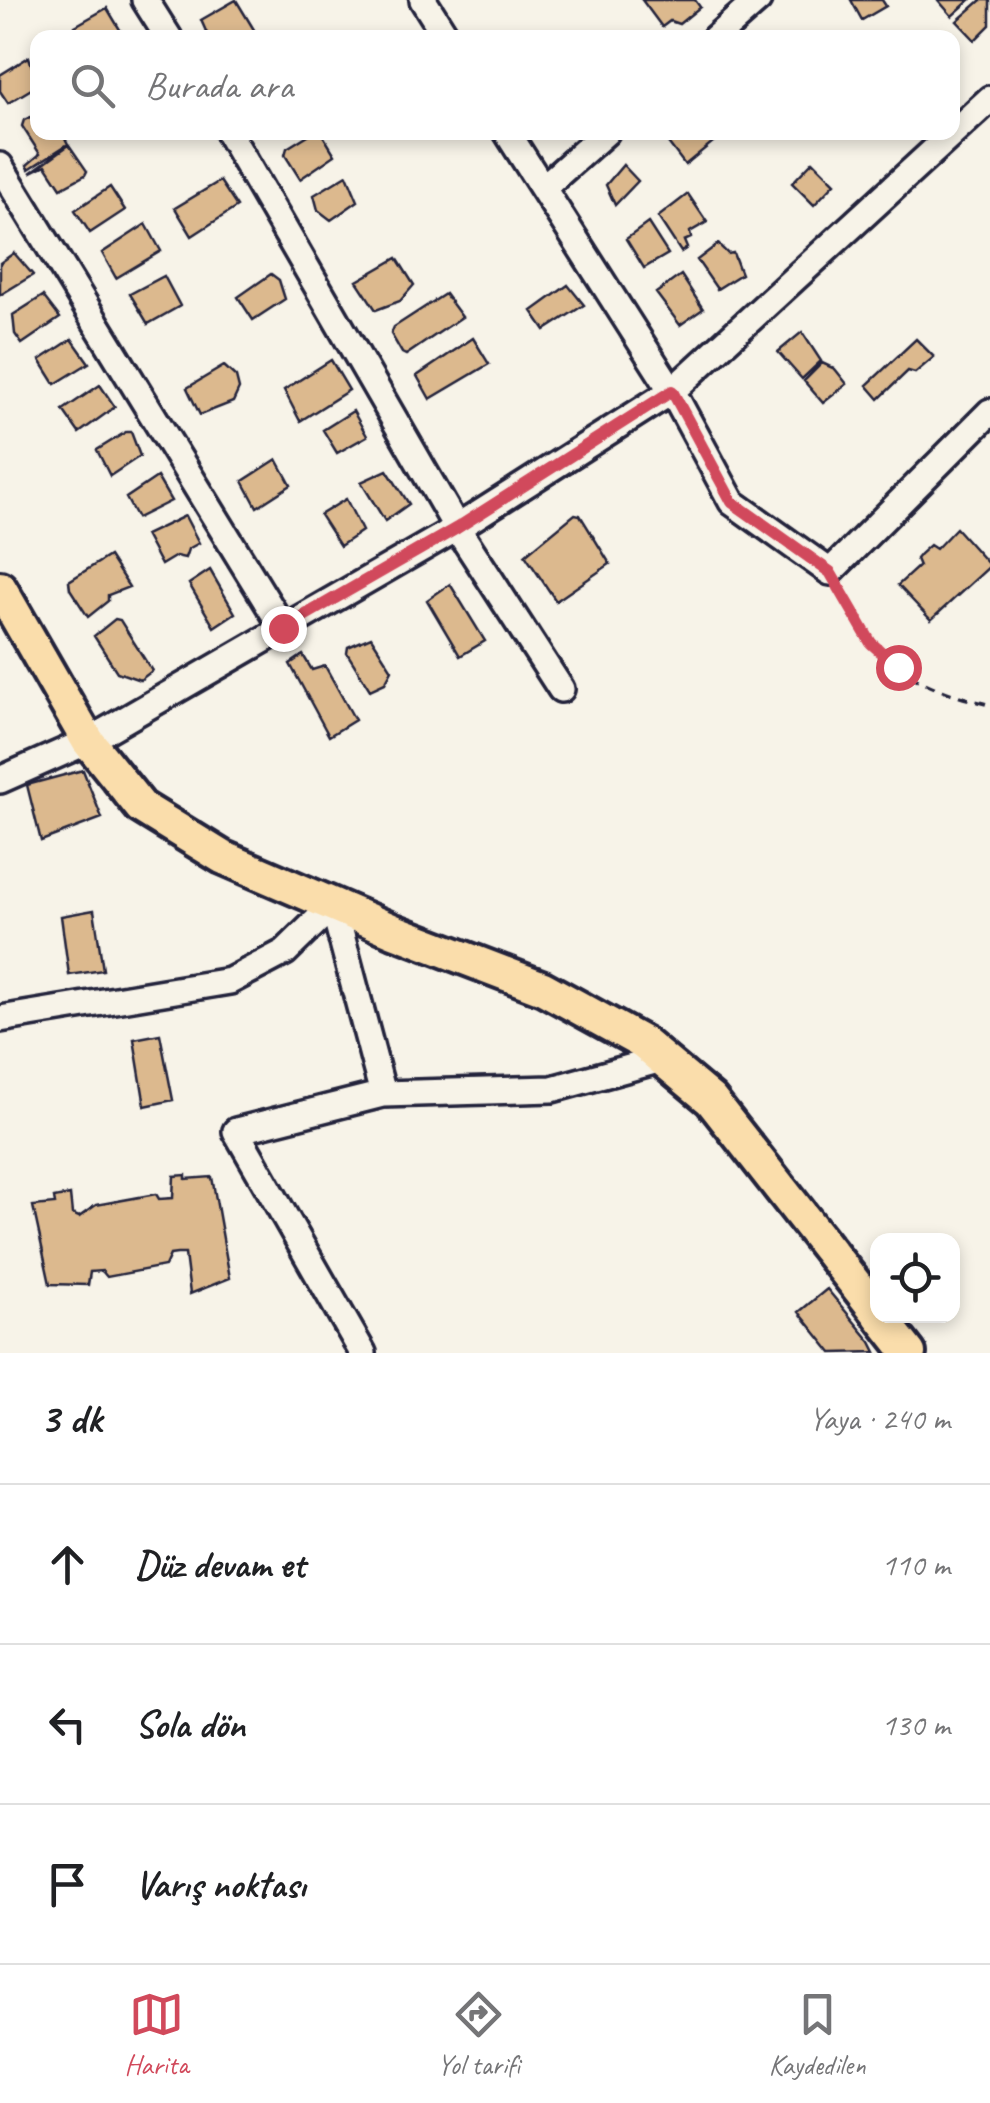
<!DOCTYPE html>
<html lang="tr">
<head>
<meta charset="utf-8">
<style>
	:root { --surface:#fff; --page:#f2f2f2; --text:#202124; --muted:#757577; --line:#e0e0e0; --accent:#d1495b }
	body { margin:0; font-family:Caveat,sans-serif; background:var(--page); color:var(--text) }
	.controls { position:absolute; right:30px; bottom:30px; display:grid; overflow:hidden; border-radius:20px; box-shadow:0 5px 15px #0003 }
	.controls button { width:90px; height:90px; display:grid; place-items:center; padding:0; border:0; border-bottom:2px solid var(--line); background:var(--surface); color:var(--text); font:50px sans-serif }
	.stop { position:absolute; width:30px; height:30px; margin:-22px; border:8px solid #d1495b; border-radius:50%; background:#fff }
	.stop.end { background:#d1495b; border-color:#fff; box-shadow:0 2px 10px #0008 }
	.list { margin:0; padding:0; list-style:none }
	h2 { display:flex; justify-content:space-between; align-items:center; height:130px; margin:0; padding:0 40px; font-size:42px }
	h2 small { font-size:32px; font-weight:400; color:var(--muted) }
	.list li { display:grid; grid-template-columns:65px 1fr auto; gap:30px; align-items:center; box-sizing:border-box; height:160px; padding:0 40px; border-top:2px solid var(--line) }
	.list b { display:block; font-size:38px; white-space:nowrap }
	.list em { font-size:32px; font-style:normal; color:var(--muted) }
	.icon { flex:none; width:55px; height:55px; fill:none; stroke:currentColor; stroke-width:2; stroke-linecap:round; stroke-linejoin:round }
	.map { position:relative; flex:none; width:990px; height:1353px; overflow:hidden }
	.search { position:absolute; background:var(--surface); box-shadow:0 5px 15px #0003; left:30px; right:30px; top:30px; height:110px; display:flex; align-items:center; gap:25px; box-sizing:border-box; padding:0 35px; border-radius:20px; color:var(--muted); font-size:38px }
	.sheet { height:610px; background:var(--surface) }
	nav { display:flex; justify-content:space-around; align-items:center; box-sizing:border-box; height:140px; border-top:2px solid var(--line); background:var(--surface); font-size:28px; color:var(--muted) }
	nav a { display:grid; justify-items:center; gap:5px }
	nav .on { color:var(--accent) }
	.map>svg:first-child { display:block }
</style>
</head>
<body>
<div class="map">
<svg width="990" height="1353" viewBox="0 0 990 1353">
	<rect width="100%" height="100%" fill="#f7f3e8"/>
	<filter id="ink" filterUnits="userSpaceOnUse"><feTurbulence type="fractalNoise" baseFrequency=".01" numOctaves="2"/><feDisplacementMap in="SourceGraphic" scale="20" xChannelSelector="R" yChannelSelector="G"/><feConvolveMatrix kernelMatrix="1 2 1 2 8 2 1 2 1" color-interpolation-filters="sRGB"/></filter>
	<g filter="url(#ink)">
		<path fill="#dcb98e" stroke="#22223b" stroke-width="2.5" d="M 236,0 L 256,33 L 249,38 L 209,38 L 201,20 Z
			M 642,0 L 695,0 L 700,7 L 679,24 L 670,21 L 662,27 Z
			M 851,0 L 882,0 L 886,6 L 862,20 Z
			M 938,0 L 970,0 L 952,16 Z
			M 981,0 L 990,0 L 990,25 L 975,40 L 957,21 Z
			M 107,8 L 122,33 L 115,38 L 78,35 L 75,26 Z
			M 29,57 L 38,85 L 8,103 L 0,91 L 0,75 Z
			M 38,114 L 38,132 L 62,132 L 68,144 L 29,169 L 27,165 L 40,154 L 22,126 L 24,120 Z
			M 313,132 L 321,132 L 335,155 L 300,179 L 285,155 L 287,148 Z
			M 660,132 L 724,132 L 724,133 L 685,165 Z
			M 69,145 L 87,171 L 85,175 L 61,188 L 46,165 L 30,173 Z
			M 813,161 L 835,183 L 814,205 L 792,183 Z
			M 623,165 L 638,181 L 615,205 L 606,185 Z
			M 347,175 L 358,201 L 331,220 L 318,210 L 314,195 Z
			M 220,181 L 237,207 L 192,236 L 175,208 Z
			M 110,187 L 125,210 L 90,233 L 75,210 Z
			M 688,194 L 707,222 L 690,232 L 691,238 L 684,241 L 687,248 L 681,252 L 658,217 Z
			M 648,223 L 668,254 L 644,268 L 626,239 Z
			M 146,224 L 161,251 L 116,278 L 102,253 Z
			M 718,244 L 728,254 L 733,253 L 741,274 L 717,289 L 697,260 Z
			M 14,253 L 33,275 L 0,295 L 0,263 Z
			M 397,258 L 414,285 L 400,301 L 376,310 L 357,281 Z
			M 271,274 L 279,280 L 285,299 L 253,320 L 238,297 Z
			M 681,275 L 703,309 L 680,325 L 656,293 Z
			M 164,276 L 180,306 L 148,324 L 130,294 Z
			M 568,285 L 584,305 L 545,330 L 532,311 Z
			M 445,294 L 462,317 L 406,355 L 402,353 L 391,334 L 394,327 Z
			M 43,296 L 60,318 L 22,344 L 15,334 L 13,315 Z
			M 802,332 L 821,361 L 802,379 L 778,352 Z
			M 473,338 L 489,364 L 430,399 L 417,376 Z
			M 72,339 L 89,363 L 55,384 L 40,360 Z
			M 916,339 L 934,357 L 915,373 L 908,371 L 879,399 L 867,385 Z
			M 331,360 L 349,390 L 300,421 L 284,390 Z
			M 822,363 L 835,369 L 847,384 L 823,403 L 804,381 Z
			M 224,366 L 236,377 L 239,389 L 233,402 L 200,415 L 187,388 Z
			M 100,385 L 115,407 L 79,433 L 63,410 Z
			M 353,411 L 367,436 L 337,453 L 323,430 Z
			M 126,432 L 131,432 L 140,456 L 110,476 L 97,450 Z
			M 277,459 L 291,485 L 257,507 L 243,481 Z
			M 387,470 L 409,504 L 385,521 L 361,482 Z
			M 157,477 L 171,501 L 137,518 L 126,498 Z
			M 346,499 L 362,531 L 340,546 L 320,515 Z
			M 575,514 L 580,515 L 610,564 L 556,601 L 525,555 Z
			M 185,516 L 199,543 L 188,549 L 185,558 L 176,556 L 161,565 L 145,535 Z
			M 956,528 L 990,566 L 931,620 L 898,585 L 919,566 L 916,559 L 920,554 L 930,545 L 936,549 Z
			M 109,556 L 129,587 L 108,595 L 108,601 L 88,617 L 70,589 L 69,581 Z
			M 210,570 L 235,613 L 214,627 L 189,584 Z
			M 450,584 L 485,641 L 460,656 L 427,600 Z
			M 115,619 L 120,620 L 152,671 L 140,680 L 117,672 L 94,636 Z
			M 371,637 L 392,670 L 385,683 L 370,690 L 347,653 L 348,647 Z
			M 303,655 L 312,670 L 325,666 L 355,720 L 329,736 L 290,664 Z
			M 83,770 L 102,818 L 41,841 L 27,785 Z
			M 94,910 L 103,970 L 69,975 L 61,916 Z
			M 160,1034 L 173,1100 L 145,1106 L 134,1039 Z
			M 186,1175 L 186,1179 L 212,1177 L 230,1278 L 190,1294 L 185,1254 L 177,1254 L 170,1255 L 165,1266 L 107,1277 L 102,1271 L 90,1272 L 88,1285 L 50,1284 L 33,1206 L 55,1204 L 54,1198 L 70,1195 L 72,1214 L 79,1217 L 96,1205 L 156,1194 L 159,1199 L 173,1198 L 174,1176 Z
			M 827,1289 L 871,1342 L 876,1352 L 832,1353 L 799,1312 Z"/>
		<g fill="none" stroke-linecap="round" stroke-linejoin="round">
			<g stroke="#22223b" stroke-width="32">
				<path id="minor" d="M 145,0 L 169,38
					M 423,0 L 447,38
					M 715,38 L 758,0
					M 228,132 L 457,528 L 561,689
					M 507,132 L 672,391 L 732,502 L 830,572 L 990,412
					M 0,166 L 283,628
					M 543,188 L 606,132
					M 0,780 L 88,741 L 457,528 L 672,391 L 990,99
					M 0,1019 L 230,981 L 285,952 L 333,905 L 383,1094 L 236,1131 L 363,1353
					M 383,1094 L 552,1089 L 662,1059"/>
			</g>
			<g stroke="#22223b" stroke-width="40">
				<path id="major" d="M 0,588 L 88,741 L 141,807 L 222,857 L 394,931 L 543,988 L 643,1043 L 711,1100 L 878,1313
					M 880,1316 L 909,1353"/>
			</g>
			<path stroke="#22223b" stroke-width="4" stroke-dasharray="10 8" stroke-linecap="butt" d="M 841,593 C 883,667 909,684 990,705"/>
			<use href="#minor" stroke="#f7f3e8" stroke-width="25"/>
			<use href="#major" stroke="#faddab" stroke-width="32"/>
		</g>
	</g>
	<g fill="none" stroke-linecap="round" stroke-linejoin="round" filter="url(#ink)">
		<path stroke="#d1495b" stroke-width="12" d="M 283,628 L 457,528 L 672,391 L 732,502 L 830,572 L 871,643 L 898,667"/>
	</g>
</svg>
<div class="controls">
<button><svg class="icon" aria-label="locate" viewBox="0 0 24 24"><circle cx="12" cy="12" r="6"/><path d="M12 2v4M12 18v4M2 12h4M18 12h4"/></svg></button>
</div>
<div class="stop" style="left:898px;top:667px"></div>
<div class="stop end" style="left:283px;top:628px"></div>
<div class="search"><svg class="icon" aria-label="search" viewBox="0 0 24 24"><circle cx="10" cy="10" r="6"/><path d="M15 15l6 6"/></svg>Burada ara</div>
</div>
<section class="sheet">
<h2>3 dk<small>Yaya · 240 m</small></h2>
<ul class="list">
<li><svg class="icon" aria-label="ahead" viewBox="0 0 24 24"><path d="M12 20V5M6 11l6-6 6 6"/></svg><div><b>Düz devam et</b></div><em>110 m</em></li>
<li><svg class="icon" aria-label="left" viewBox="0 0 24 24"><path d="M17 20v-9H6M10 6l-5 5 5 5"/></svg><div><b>Sola dön</b></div><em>130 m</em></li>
<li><svg class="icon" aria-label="arrive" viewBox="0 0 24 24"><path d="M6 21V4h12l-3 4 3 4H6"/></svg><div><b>Varış noktası</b></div></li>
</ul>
</section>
<nav>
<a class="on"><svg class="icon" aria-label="map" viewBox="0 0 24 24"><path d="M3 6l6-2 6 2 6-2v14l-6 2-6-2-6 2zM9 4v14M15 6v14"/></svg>Harita</a>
<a><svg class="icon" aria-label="directions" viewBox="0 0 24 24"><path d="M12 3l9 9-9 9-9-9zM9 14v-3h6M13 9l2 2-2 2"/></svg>Yol tarifi</a>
<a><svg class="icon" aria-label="saved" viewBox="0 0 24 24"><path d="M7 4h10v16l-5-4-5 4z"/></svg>Kaydedilen</a>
</nav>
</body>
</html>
